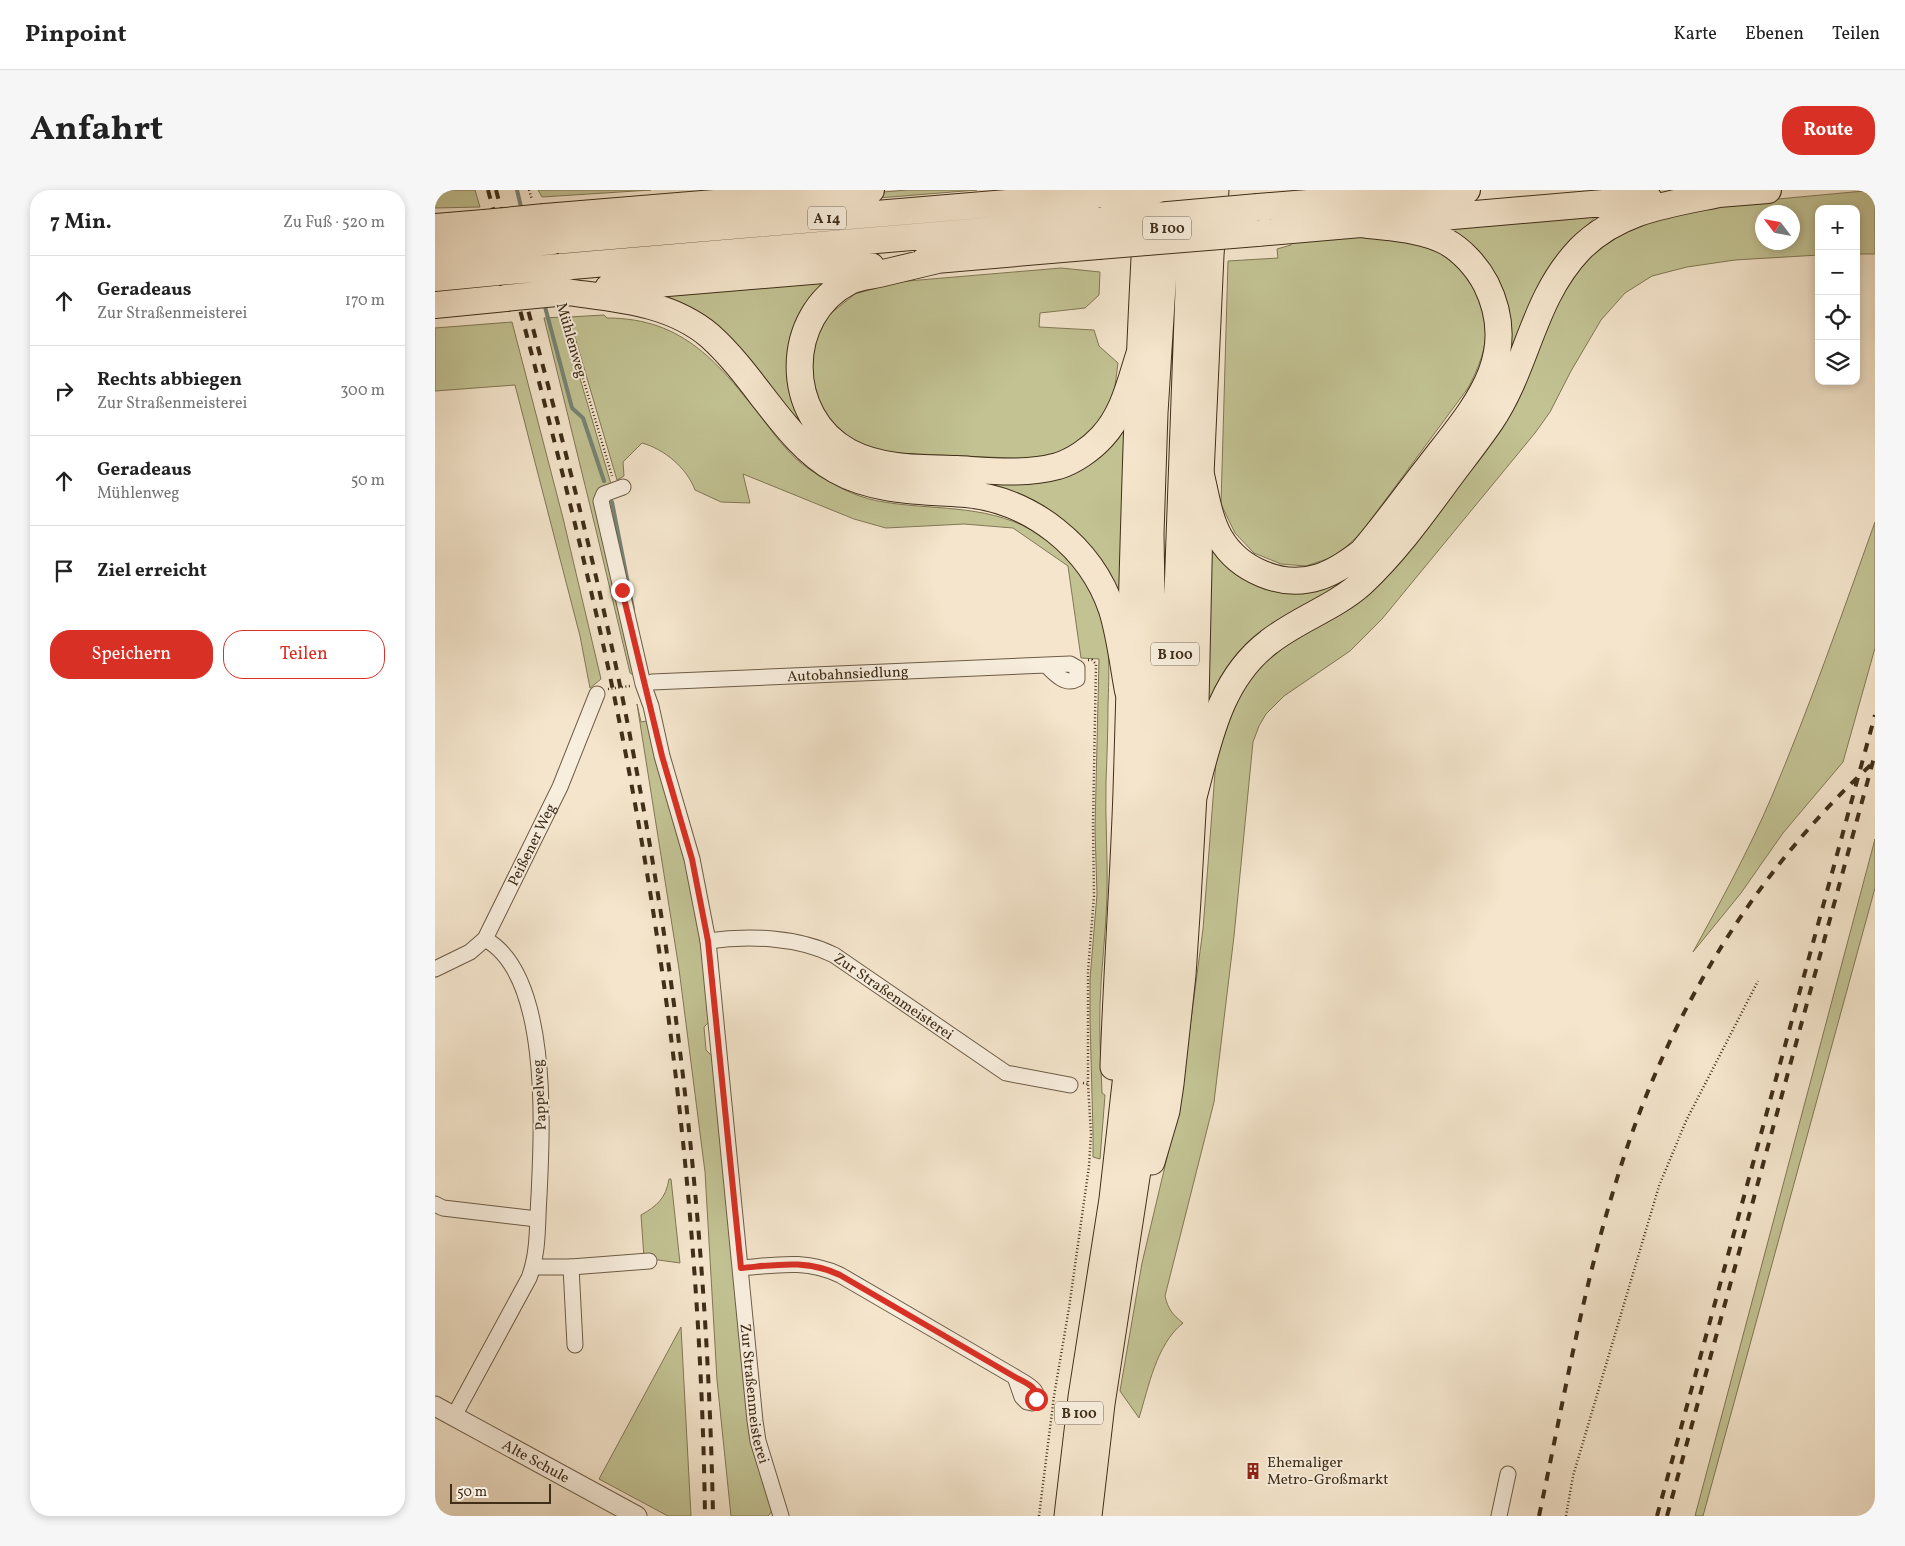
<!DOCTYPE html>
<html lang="de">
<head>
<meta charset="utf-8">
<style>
	:root { --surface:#fff; --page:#f6f6f6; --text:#222; --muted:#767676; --line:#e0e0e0; --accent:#d93025 }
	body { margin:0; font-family:Vollkorn,serif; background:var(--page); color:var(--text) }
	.controls { position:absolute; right:15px; top:15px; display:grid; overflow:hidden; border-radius:10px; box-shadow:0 2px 8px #0003 }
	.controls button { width:45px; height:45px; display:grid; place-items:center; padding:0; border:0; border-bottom:1px solid var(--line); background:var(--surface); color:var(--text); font:25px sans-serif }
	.compass { position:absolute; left:1320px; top:15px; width:45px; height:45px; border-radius:50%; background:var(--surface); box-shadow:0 2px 8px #0003; rotate:302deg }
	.scale { position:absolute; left:15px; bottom:12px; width:101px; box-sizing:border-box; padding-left:5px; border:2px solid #402e19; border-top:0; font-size:14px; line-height:18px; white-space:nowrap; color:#402e19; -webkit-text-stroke:4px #f8eede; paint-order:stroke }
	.stop { position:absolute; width:15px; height:15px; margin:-11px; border:4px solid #d93025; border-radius:50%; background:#fff }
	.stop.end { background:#d93025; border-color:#fff; box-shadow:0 1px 5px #0008 }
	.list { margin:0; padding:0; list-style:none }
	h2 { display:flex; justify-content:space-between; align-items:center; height:65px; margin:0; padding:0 20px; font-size:21px }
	h2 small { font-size:16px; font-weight:400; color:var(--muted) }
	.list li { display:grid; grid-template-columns:32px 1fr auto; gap:15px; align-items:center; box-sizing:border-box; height:90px; padding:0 20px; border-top:1px solid var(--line) }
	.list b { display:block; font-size:19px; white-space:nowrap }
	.list p { margin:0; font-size:16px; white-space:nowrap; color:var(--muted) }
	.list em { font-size:16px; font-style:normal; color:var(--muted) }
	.actions { display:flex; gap:10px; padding:15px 20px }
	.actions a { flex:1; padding:11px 0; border:1px solid var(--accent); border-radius:20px; text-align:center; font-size:18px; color:var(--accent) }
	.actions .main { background:var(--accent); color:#fff }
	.icon { flex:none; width:28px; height:28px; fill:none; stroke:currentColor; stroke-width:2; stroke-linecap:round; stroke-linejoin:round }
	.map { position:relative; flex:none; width:1440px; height:1326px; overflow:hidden; border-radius:20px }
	header { display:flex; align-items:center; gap:30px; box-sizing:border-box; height:70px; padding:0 25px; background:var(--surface); border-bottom:1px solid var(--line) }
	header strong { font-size:24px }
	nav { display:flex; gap:28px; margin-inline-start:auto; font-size:18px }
	.intro { display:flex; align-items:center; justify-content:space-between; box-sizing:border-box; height:120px; padding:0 30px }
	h1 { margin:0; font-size:35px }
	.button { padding:12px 22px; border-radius:20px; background:var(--accent); color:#fff; font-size:18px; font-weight:700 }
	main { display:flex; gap:30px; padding:0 30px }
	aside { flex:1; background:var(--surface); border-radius:20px; box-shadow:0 2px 8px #0003 }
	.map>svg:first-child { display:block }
</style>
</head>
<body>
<header>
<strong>Pinpoint</strong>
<nav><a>Karte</a><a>Ebenen</a><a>Teilen</a></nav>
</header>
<div class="intro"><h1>Anfahrt</h1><a class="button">Route</a></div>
<main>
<aside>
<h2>7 Min.<small>Zu Fuß · 520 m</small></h2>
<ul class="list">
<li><svg class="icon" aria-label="ahead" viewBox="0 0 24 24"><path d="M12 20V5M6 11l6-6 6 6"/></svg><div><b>Geradeaus</b><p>Zur Straßenmeisterei</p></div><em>170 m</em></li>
<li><svg class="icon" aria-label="right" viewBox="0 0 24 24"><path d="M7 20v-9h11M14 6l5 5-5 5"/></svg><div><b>Rechts abbiegen</b><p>Zur Straßenmeisterei</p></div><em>300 m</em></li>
<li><svg class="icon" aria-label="ahead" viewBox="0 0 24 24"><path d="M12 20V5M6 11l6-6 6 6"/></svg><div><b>Geradeaus</b><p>Mühlenweg</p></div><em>50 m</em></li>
<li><svg class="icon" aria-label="arrive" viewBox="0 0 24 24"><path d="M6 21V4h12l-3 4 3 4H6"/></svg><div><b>Ziel erreicht</b></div></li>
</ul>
<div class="actions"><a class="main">Speichern</a><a>Teilen</a></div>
</aside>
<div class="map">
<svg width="1440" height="1326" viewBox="0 0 1440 1326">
	<rect width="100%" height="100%" fill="#f4e5cc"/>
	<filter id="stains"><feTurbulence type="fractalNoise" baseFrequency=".004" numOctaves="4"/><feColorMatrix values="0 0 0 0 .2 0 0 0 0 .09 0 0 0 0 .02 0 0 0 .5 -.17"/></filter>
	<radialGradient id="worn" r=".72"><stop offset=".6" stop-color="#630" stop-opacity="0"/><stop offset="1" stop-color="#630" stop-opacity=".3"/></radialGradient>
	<path fill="#c2c293" stroke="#817856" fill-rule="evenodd" d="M 0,0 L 40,0 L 45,17 L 0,18 Z
		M 103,0 L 216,0 L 107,7 Z
		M 472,0 L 542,0 L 333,17 L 328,12 Z
		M 1440,0 L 1440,64 L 1421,64 L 1421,19 L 1384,19 L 1384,65 L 1300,70 L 1252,77 L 1217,86 L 1190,103 L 1166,130 L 1136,181 L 1115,222 L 1100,243 L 947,429 L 915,461 L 849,506 L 831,524 L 824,536 L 818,552 L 799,746 L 779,912 L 730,1106 C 733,1119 737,1124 748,1133 C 721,1155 714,1196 704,1228 L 685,1201 L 707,1073 L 745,913 L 768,739 L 782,557 L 792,521 L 826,472 L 908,416 L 1136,76 L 1207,26 L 1332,10 ZM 1328,22 L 1358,22 L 1358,52 L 1328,52 Z
		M 1166,21 L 1146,42 L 1110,86 L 1097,108 L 1074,179 L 959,345 L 771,529 L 771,335 L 864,395 L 959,329 L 1070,137 L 997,40 Z
		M 934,44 L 988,48 L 1038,83 C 1042,100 1050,119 1051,136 C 1052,158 1043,179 1033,198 L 926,343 L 901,366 L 871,376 L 846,374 L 819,363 L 800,343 L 786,314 L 793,71 L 843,68 L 842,59 L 856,55 L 856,50 Z
		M 626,78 L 665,82 L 664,105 L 650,118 L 605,123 L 604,137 L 659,140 L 664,156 L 683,173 L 679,204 L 668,226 L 649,248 L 622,263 L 597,269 L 460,263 L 435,258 L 403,242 L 382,214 L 375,180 L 379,148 L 396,123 L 420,104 L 461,92 Z
		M 403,85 L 364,141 L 394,254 L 586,287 L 690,222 L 687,416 L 649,354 L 393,266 L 325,190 L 194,106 Z
		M 169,125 L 172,128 C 250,128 285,175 329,231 C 342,248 356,267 374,279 C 395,293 417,306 443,311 C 496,321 547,313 597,340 C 629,357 654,389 665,423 C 676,452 674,484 673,515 C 673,540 672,566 671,591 C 670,630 673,668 672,706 C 671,742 666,779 665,815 C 664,844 666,874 667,903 L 670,905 L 665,969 L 658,967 L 658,943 L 655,829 L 655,789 L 662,704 L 660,639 L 664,469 L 646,468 L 633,376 L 578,338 L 529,334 L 451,338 L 419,329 L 308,284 L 315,313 L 286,312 L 260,300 C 252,278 229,259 207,253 L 188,272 L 189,286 L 182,290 L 134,127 Z
		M 127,127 L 176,294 L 162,301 L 198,467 L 201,480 L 198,485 L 195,483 L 161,340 L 109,128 Z
		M 77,132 L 128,328 L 166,489 L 155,498 L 145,446 L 80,195 L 0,201 L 0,138 Z
		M 1440,332 L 1440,458 L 1408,572 L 1348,643 L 1306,703 L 1258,762 C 1286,711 1314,660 1337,606 C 1375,516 1407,424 1440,332 Z
		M 202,514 L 206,532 L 212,531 C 228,586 246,642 257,698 C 265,742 270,786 275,831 L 269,837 L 271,860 L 278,867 L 338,1320 L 333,1326 L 296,1326 L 282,1190 L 270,982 L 244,779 Z
		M 1440,649 L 1440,698 L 1268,1326 L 1260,1326 Z
		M 234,989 L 236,989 L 245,1073 L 209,1068 L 206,1025 C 222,1016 231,1008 234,989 Z
		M 246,1137 L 256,1326 L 233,1326 L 164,1289 Z"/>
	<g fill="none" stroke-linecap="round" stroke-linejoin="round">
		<path stroke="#778576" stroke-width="4" d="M 82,0 L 87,21
			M 109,113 L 137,218 L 148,228 L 169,291
			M 177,312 L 198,419"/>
		<g stroke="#6d5c46" stroke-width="17">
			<g id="minor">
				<path id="s1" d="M 188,297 L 169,304 L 166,311 L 208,494 L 216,516 L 227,566 L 257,669 L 273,751 L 320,1231 L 323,1251 L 346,1326"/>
				<path id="s2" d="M 217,492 L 635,474 L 642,478 L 642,489 C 630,496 619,483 611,475"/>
				<path id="s3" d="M 273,751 C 313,745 363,747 399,765 L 571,883 L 635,895"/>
				<path id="s4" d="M 0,779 L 35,762 L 50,749 L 125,597 L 162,504"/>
				<path d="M 0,1014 L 8,1018 L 102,1029"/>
				<path d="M 98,1077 L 136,1077 L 214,1071"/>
				<path d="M 136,1077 L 140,1155"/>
				<path d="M 306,1078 C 342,1075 371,1069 405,1085 L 580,1187 C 589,1193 610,1201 597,1213 L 592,1212 L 587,1207 L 580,1187"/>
				<path d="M 19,1226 L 94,1088 C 104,1062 102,1033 104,1006 C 107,940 116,785 50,749"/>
				<path d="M 1064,1326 L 1073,1284"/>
			</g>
		</g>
		<g stroke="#6d5c46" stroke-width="21">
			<g id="tertiary">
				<path id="s5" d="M 0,1216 L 202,1326"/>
			</g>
		</g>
		<g stroke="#402e19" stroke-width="27">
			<path id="trunk" d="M 678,877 C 681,785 688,693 691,601 C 697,411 700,222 711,32
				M 717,972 L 732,921 L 736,894 L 748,785 L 753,710 L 759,605 L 766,285 L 776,65 L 781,0
				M 632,1326 L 646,1207 L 677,1009 L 703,778 L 713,621 L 718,470 L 716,344 L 720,223 L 734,0
				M 654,1326 L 667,1214 L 708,948 L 725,780 L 731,706 L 754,73 L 759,0"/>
		</g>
		<g stroke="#402e19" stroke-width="28">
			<path id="motorway" d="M 1271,5 L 1333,0
				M 823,17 L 1032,0
				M 110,27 L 436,0
				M 0,37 L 49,33
				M 822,43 L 1214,9
				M 118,51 L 667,5
				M 0,62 L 56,58
				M 507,69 C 486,74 465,79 444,84 C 435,86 423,87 415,91 C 348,125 348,227 414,262 C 446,279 486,278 522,279 C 556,281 590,285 623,276 C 639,271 656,259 667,247 C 688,225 695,193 704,165
				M 489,71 L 663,56
				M 125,77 L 665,31
				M 0,88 L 63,82
				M 173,98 L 436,76
				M 132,102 C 182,109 235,112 275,146 C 295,164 311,185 327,206 C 348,233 370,263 401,280 C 440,302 488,301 531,304 C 596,310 656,357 677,420 C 685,446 688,474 693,501
				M 0,115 L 71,108
				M 766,285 C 771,306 774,329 785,348 C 804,380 847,399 884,387 C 900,382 914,372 927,362 C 951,334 972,304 995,275 C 1037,220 1088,168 1051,94 C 1042,77 1027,60 1010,51 C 984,38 953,38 925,34
				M 759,605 C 774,549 785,489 834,452 C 863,429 899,418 927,393 C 958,364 983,330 1008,296 C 1024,274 1041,253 1056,231 C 1093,176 1097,109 1145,59 C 1185,19 1236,14 1289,3"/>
		</g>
		<path stroke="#402e19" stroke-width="2.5" stroke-dasharray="1 2.5" stroke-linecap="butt" d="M 94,0 L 97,10
			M 128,121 L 177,286
			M 173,499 L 195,496
			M 648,893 L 653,894 L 653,782 L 659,706 L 658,635 L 661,474 L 657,470 L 653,470
			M 604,1326 L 619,1206 L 634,1118 L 654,976 L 656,944 L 653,894
			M 1131,1326 L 1138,1286 L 1224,996 L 1251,931 L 1323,791"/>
		<use href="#minor" stroke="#f8eede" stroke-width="15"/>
		<use href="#tertiary" stroke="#f8eede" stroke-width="19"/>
		<use href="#trunk" stroke="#f4e5cc" stroke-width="25"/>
		<use href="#motorway" stroke="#f4e5cc" stroke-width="26"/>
		<path stroke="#402e19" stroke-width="4" stroke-dasharray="9 9" stroke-linecap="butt" d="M 53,0 C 96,161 140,323 175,486 C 233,761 266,1044 270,1326
			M 61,0 C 109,181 160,362 195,546 C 245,803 273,1064 278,1326
			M 1104,1326 C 1128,1214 1147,1101 1181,992 C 1229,832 1316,684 1440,571
			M 1222,1326 L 1440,525
			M 1232,1326 L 1440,564"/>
		<g stroke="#402e19" stroke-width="28" stroke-linecap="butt">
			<path id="motorway-bridge" d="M 667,5 L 721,0
				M 665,31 L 823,17
				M 49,33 L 110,27
				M 663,56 L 822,43
				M 56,58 L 118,51
				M 63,82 L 125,77
				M 71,108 L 132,102"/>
		</g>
		<use href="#motorway-bridge" stroke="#f4e5cc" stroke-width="26"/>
	</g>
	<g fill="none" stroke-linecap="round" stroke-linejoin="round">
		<path stroke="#d93025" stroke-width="6" d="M 187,400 L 227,566 L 257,669 L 273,751 L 306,1078 C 342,1075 371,1069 405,1085 L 580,1187 C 589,1192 604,1197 601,1209"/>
	</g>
	<defs>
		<g id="building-bare" transform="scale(1.35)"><path d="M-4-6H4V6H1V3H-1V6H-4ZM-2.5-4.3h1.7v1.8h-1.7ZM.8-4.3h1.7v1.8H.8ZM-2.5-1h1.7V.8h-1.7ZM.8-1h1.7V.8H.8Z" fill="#8f2418" stroke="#f8eede" stroke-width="2.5" paint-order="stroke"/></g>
	</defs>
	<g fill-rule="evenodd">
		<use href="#building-bare" x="818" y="1281"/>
	</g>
	<g text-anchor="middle" stroke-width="4" stroke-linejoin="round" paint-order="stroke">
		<g fill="#f8eede" stroke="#776854" stroke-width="1">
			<rect x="373" y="16.5" width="38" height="23" rx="4"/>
			<rect x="708" y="26.5" width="48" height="23" rx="4"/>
			<rect x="716" y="452.5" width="48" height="23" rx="4"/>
			<rect x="620" y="1211.5" width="48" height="23" rx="4"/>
		</g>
		<g font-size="14" font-weight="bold" fill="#402e19">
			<text x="392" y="33">A 14</text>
			<text x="732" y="43">B 100</text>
			<text x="740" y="469">B 100</text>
			<text x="644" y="1228">B 100</text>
		</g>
		<g font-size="15" fill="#402e19" stroke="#f8eede">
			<text transform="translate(137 150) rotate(74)" y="5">Mühlenweg</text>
			<text dy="5" stroke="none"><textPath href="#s2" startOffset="196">Autobahnsiedlung</textPath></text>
			<text dy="5" stroke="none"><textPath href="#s4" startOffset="164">Peißener Weg</textPath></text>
			<text dy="5" stroke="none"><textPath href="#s3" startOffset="201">Zur Straßenmeisterei</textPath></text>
			<text transform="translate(104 905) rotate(-93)" y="5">Pappelweg</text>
			<text dy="5" stroke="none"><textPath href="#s1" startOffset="936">Zur Straßenmeisterei</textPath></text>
			<text dy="5" stroke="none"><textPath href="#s5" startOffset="115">Alte Schule</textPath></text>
		</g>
		<g font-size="15" fill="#402e19" stroke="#f8eede" text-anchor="start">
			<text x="832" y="1277">Ehemaliger<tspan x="832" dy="17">Metro-Großmarkt</tspan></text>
		</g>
	</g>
	<rect width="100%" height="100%" filter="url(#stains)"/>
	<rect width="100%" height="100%" fill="url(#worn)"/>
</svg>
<div class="controls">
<button>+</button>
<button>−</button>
<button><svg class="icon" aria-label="locate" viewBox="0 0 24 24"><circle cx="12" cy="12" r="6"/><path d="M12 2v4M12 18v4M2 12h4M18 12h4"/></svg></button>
<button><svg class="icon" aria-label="layers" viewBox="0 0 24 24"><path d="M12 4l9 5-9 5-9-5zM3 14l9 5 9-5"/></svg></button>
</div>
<svg class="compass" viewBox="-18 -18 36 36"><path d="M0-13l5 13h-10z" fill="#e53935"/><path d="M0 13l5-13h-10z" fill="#767676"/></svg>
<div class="scale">50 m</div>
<div class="stop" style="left:601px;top:1209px"></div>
<div class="stop end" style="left:187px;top:400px"></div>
</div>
</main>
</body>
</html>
